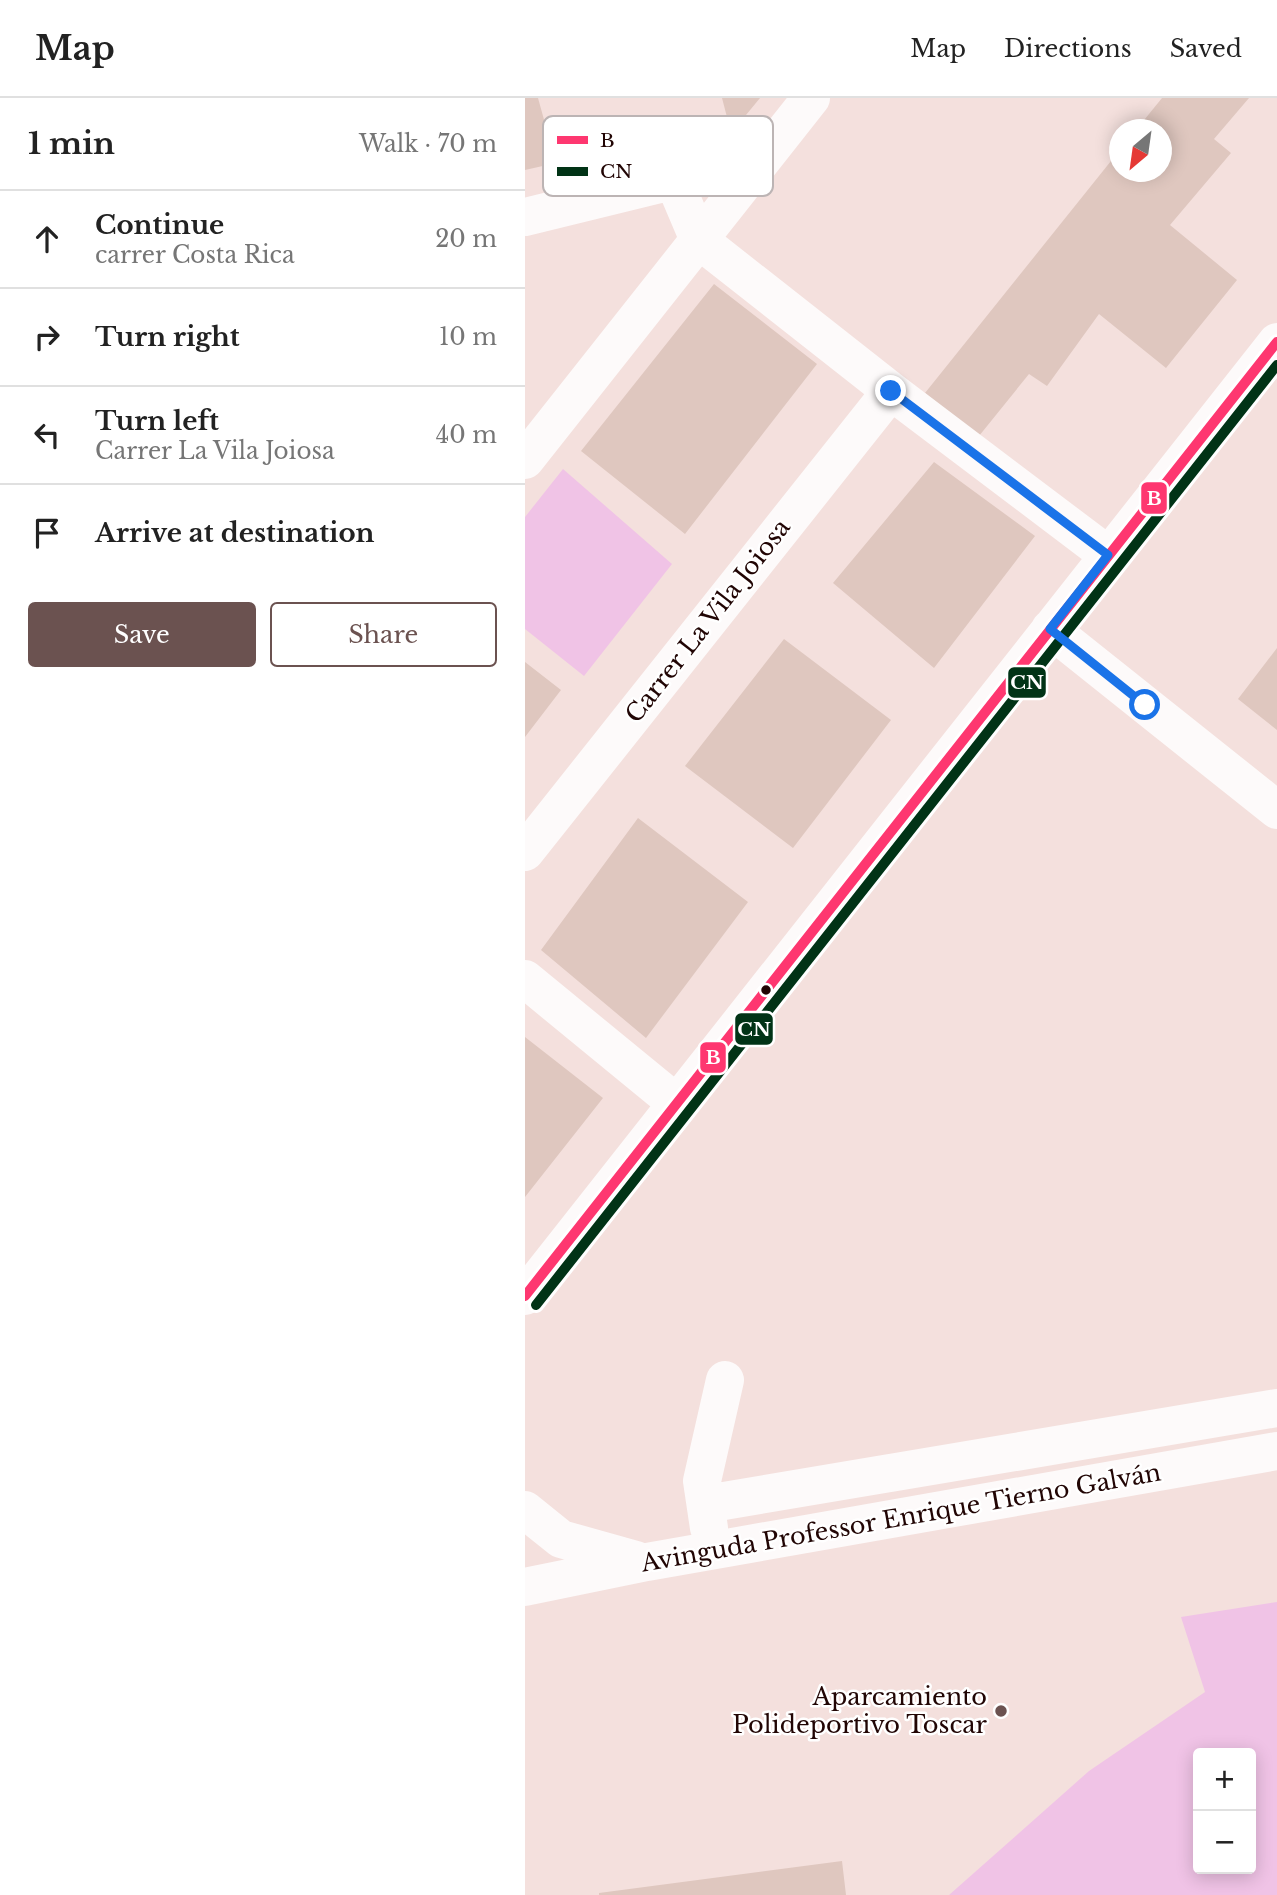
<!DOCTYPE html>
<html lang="en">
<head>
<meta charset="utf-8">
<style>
	:root { --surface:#fff; --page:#f2f2f2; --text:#222; --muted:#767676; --line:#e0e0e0; --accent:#6b5250 }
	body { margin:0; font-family:"Libre Baskerville",serif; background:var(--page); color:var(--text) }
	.controls { position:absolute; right:21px; bottom:21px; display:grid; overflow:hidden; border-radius:7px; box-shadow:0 4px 18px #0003 }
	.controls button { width:63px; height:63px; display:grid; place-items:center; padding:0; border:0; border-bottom:2px solid var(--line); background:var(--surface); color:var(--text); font:35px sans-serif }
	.compass { position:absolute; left:584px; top:21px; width:63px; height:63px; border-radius:50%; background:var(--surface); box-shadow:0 4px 18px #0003; rotate:209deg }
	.stop { position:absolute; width:21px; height:21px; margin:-16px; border:5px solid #1a73e8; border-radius:50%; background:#fff }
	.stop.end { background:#1a73e8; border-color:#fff; box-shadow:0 2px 7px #0008 }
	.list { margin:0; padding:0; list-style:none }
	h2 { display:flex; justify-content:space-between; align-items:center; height:91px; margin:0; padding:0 28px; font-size:30px }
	h2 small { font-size:23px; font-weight:400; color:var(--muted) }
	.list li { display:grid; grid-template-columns:46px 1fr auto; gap:21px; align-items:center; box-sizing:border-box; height:98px; padding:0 28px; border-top:2px solid var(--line) }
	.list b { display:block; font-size:26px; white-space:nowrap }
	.list p { margin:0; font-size:23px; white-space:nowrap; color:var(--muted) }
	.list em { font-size:23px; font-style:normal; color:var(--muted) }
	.actions { display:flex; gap:14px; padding:21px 28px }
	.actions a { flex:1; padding:16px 0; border:2px solid var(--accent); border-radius:7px; text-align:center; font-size:24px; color:var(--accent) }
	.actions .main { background:var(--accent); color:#fff }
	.icon { flex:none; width:38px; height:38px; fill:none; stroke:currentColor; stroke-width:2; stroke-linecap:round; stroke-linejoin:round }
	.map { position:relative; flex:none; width:752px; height:1797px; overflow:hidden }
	header { display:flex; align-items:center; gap:42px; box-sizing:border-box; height:98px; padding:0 35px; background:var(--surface); border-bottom:2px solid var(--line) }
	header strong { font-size:33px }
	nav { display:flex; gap:38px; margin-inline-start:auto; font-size:24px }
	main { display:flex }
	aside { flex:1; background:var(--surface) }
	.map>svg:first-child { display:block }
</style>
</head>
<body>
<header>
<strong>Map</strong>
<nav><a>Map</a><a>Directions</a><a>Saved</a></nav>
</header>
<main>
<aside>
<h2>1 min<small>Walk · 70 m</small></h2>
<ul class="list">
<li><svg class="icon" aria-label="ahead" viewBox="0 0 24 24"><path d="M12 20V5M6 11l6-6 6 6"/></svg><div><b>Continue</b><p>carrer Costa Rica</p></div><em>20 m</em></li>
<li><svg class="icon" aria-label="right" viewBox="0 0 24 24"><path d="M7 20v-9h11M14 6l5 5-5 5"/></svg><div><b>Turn right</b></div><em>10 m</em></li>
<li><svg class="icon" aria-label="left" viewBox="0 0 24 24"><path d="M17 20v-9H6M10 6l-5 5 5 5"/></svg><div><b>Turn left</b><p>Carrer La Vila Joiosa</p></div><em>40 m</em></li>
<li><svg class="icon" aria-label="arrive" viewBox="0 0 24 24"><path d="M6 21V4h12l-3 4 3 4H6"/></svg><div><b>Arrive at destination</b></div></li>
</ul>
<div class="actions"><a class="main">Save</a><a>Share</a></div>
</aside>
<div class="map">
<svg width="752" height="1797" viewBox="0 0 752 1797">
	<rect width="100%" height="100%" fill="#f4e0dd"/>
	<path fill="#f0c3e6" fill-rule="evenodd" d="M 38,371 L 147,466 L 59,578 L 0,531 L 0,419 Z
		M 752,1504 L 752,1797 L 424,1797 L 564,1673 L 680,1594 L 656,1519 ZM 673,1655 L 726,1655 L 726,1771 L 673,1771 Z"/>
	<path fill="#dfc7bf" d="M 0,0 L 13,0 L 31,65 L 0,72 Z
		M 197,0 L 235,0 L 221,17 L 203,23 Z
		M 637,0 L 724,0 L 689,41 L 706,55 L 645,127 L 712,182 L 641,270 L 574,216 L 522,288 L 504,276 L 454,338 L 400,295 L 594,53 L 594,74 L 636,74 L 636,32 L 611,32 Z
		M 189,186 L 292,266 L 160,436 L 56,353 Z
		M 409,364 L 510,438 L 409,570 L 308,485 Z
		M 259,541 L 366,622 L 268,750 L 160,668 Z
		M 752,550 L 752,632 L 713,601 Z
		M 0,564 L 36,592 L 0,639 Z
		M 113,720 L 223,804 L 121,940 L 16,852 Z
		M 0,939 L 78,1000 L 0,1099 Z
		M 317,1763 L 321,1797 L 74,1797 L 74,1795 Z"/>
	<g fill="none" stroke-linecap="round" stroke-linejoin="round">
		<path stroke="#fdfafa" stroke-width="38" d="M 149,83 L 174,142 L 366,293 L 583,457
			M 0,119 L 237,61
			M 0,362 L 286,0
			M 525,531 L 752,712
			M 0,754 L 366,293
			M 0,881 L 150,1004
			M 0,1198 L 752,244
			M 181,1406 L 752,1310
			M 0,1412 L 36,1441 L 111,1462
			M 184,1430 L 177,1383 L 200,1282
			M 0,1489 L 122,1464 L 752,1353"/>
		<g stroke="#fff" stroke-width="16">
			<path id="bus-1" d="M 0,1198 L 752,244"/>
		</g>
		<g stroke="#fff" stroke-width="16">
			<path id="bus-2" d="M 11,1207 L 752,267"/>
		</g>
		<use href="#bus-1" stroke="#fe3770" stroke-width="10"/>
		<use href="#bus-2" stroke="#013316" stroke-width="10"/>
	</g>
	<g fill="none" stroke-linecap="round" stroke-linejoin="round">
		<path stroke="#1a73e8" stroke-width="9" d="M 366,293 L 583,457 L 525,531 L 620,607"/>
	</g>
	<circle fill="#210504" stroke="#fff" stroke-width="2.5" cx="241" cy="892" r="6"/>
	<circle fill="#6b5250" stroke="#fff" stroke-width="2.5" cx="476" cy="1613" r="7"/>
	<g text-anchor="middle" stroke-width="5" stroke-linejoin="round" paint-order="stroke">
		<g font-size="24" fill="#210504" stroke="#fff">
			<text transform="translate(183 523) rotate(-52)" y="8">Carrer La Vila Joiosa</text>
			<text transform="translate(376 1420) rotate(-10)" y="8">Avinguda Professor Enrique Tierno Galván</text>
		</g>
		<g font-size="24" fill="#210504" stroke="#fff" text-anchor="end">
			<text x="462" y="1607">Aparcamiento<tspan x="462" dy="28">Polideportivo Toscar</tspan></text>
		</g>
	</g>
	<rect x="18" y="18" width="230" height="80" rx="10" fill="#fff" stroke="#bcb4b4" stroke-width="2"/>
	<rect x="32" y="38" width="31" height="8" fill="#fe3770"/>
	<rect x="32" y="69" width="31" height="9" fill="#013316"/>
	<g font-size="19" fill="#210504">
		<text x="75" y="49">B</text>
		<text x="75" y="80">CN</text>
	</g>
	<g stroke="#fff" stroke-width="2.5">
		<rect x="615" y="383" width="28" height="34" rx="7" fill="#fe3770"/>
		<rect x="482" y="568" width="40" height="33" rx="7" fill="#013316"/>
		<rect x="209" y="914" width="40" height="34" rx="7" fill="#013316"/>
		<rect x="174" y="943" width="28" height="33" rx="7" fill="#fe3770"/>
	</g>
	<g font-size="19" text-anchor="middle" font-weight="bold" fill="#fff">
		<text x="629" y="407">B</text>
		<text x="502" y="591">CN</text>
		<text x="229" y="938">CN</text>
		<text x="188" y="966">B</text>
	</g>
</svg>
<div class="controls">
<button>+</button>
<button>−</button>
</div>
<svg class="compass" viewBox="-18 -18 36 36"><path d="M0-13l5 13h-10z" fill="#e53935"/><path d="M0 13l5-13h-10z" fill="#767676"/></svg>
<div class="stop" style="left:620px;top:607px"></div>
<div class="stop end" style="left:366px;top:293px"></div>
</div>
</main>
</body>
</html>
